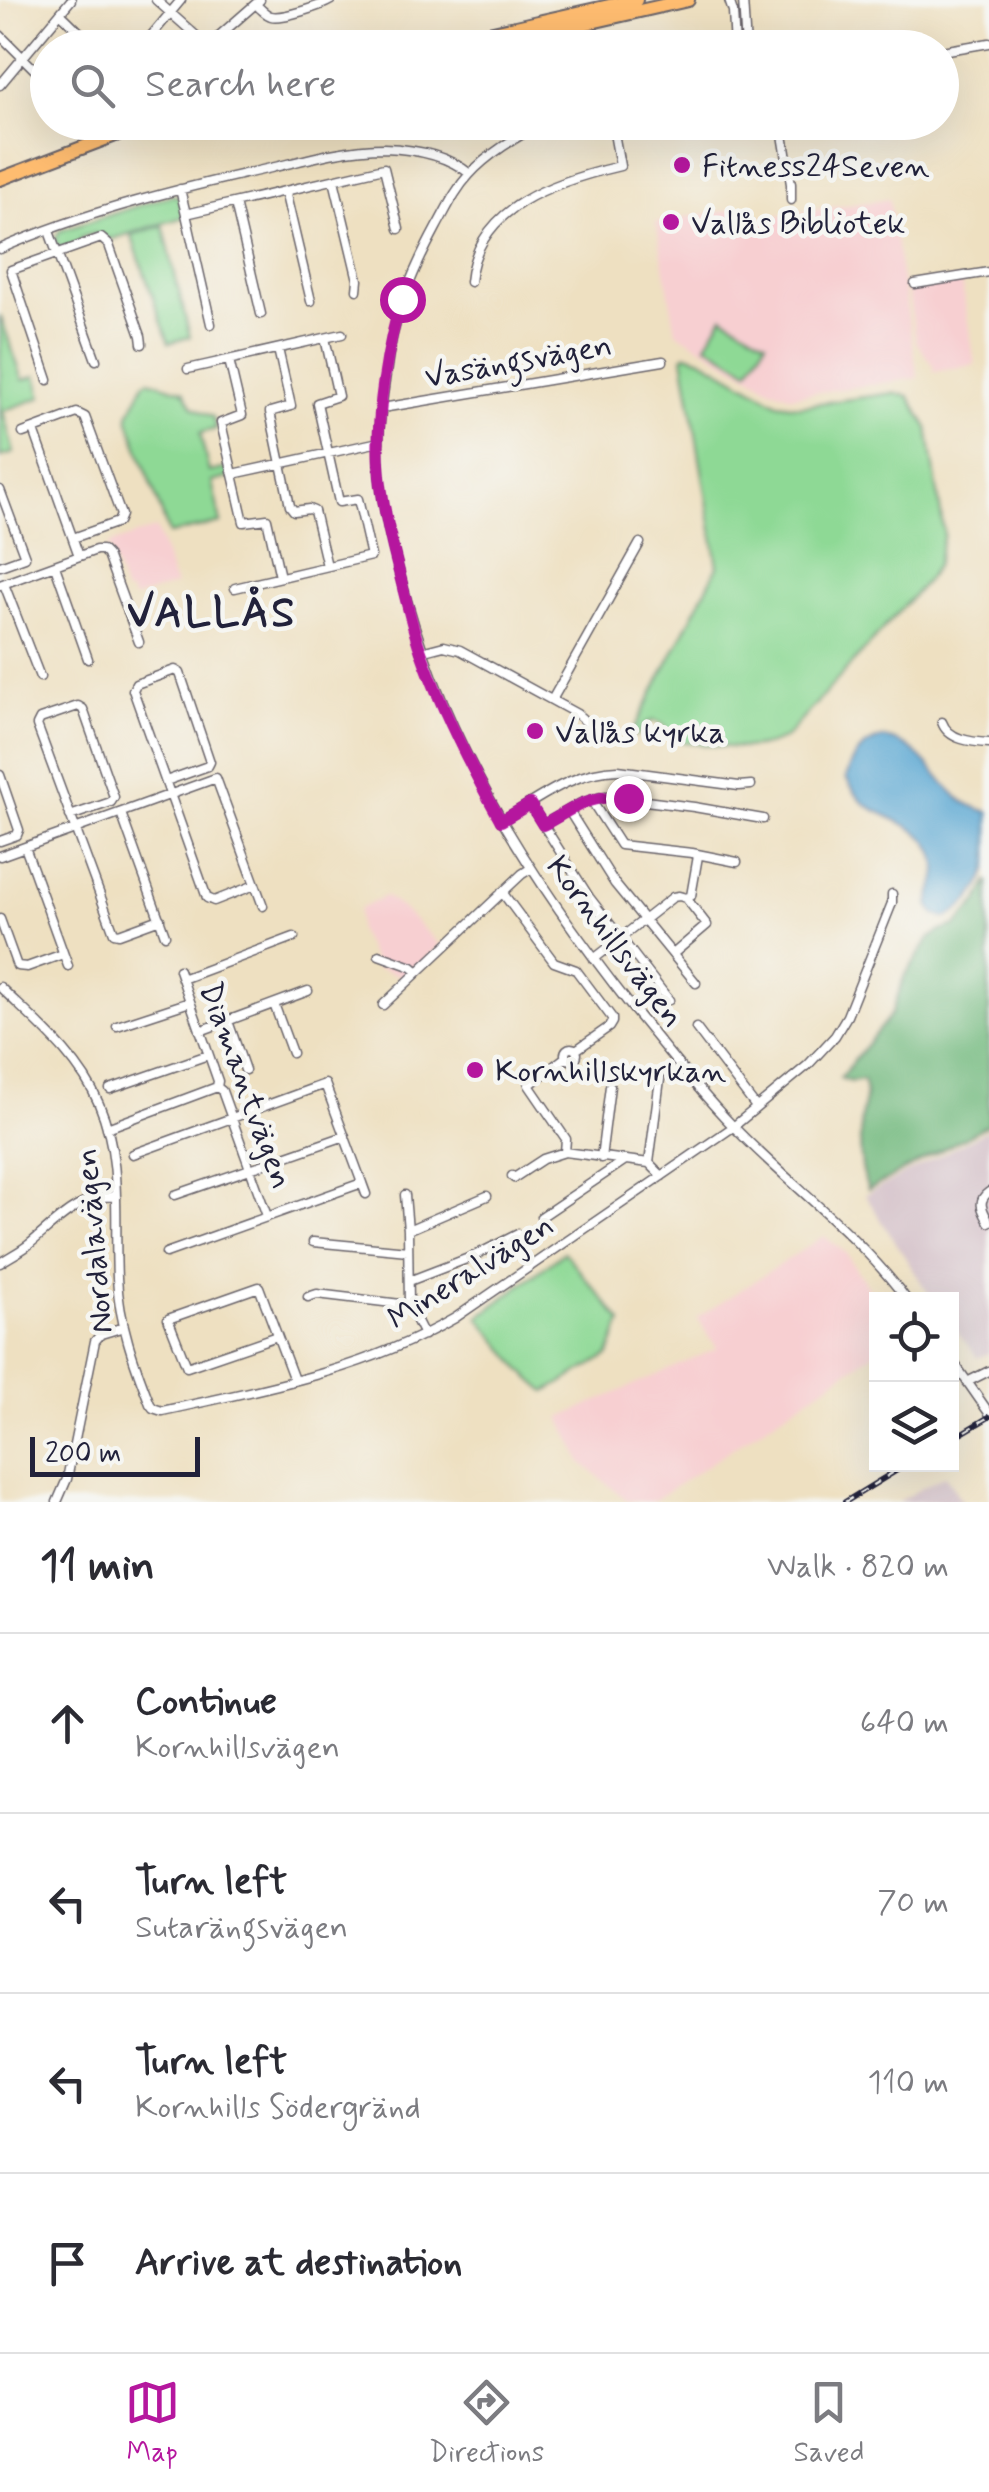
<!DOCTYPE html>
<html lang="en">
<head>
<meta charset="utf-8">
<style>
	:root { --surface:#fff; --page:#f7f7f7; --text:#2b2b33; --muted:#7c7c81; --line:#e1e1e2; --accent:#b5179e }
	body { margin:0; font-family:Mynerve,sans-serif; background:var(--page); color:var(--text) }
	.controls { position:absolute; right:30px; bottom:30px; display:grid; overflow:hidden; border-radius:0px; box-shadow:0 10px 40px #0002 }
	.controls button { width:90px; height:90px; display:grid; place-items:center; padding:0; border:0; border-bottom:2px solid var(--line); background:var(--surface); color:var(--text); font:50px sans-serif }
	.scale { position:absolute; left:30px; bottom:25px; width:170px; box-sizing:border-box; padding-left:10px; border:5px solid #22223b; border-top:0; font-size:28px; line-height:35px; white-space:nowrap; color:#22223b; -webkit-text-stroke:8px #f6f6f2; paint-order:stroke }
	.stop { position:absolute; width:30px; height:30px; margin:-22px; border:8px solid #b5179e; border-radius:50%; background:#fff }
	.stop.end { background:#b5179e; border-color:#fff; box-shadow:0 2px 10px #0008 }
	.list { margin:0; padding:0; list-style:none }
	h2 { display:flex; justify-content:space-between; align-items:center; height:130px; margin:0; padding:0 40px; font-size:42px }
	h2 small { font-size:32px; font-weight:400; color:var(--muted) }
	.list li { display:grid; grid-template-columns:65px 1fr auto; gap:30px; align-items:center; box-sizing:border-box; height:180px; padding:0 40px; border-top:2px solid var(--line) }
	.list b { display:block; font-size:38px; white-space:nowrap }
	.list p { margin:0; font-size:32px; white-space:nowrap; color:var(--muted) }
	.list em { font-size:32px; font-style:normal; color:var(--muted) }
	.icon { flex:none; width:55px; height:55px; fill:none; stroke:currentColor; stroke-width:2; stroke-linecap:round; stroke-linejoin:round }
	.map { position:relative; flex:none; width:989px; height:1502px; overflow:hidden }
	.search { position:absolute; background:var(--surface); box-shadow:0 10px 40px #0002; left:30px; right:30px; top:30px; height:110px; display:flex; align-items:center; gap:25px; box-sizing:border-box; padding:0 35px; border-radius:55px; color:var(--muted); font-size:38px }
	.sheet { height:850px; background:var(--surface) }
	nav { display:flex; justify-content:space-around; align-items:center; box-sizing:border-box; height:140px; border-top:2px solid var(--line); background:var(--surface); font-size:28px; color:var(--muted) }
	nav a { display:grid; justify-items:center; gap:5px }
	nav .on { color:var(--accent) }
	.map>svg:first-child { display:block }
</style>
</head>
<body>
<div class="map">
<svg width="989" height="1502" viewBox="0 0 989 1502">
	<rect width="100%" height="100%" fill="#f6f6f2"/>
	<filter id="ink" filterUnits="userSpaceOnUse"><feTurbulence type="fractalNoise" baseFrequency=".01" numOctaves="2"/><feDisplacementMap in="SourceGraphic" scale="20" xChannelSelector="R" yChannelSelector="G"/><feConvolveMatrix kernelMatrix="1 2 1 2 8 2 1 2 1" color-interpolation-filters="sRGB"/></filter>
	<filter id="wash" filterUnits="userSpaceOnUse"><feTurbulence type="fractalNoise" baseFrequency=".0048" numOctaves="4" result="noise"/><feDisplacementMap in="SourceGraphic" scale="40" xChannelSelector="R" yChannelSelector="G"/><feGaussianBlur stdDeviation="2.25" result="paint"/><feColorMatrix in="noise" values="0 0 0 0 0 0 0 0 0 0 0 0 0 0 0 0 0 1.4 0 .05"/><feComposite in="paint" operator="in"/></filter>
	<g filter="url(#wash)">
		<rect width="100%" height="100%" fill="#eee0c1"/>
		<path fill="#f7cfd1" d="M 889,199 L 918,378 L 791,396 L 772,389 L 676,332 L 656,222 L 736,209 L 739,221 Z
			M 961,279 L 975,365 L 934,372 L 933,365 L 916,342 L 907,288 Z
			M 156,528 L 175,585 L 133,599 L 130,592 L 125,593 L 108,545 Z
			M 385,896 L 405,911 L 440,945 L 407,978 L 377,968 L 358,930 L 359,909 Z
			M 824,1236 L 846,1253 L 876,1300 L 876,1352 L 655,1500 L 647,1502 L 627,1500 L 582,1463 L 560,1418 L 717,1348 L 697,1318 Z"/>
		<path fill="#d2bdc6" d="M 989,1129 L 989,1353 L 978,1358 L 952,1325 L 952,1300 L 932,1299 L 865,1195 Z
			M 945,1475 L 962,1502 L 897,1502 Z"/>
		<path fill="#8ed995" stroke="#587e68" stroke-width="2.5" d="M 172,195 L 179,197 L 184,217 L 109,240 L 104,236 L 97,237 L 95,233 L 80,238 L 80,242 L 63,249 L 58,246 L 55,240 L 59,231 Z
			M 163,225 L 190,337 L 169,343 L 131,235 Z
			M 0,315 L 23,380 L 36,376 L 42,397 L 3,411 L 14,453 L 0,457 Z
			M 723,316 L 766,341 L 749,370 L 706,344 Z
			M 687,354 L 702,359 L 778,403 L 799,406 L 894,393 L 909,396 L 928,428 L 944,534 L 937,564 L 926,581 L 787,736 C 761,753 732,748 702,744 C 696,743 684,743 679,740 C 670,735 666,722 654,721 C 645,721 642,730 637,736 L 631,735 L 718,566 L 683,357 Z
			M 149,380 L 184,391 L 193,407 L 213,417 L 216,429 L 200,433 L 209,472 L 229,468 L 231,477 L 212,482 L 221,523 L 169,534 L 129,421 L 129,414 L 145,382 Z
			M 564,1252 L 622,1322 L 609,1355 L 546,1392 L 523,1372 L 479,1317 Z"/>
		<path fill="#72b97e" stroke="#4a6e5c" stroke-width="2.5" d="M 989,880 L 989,1124 L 868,1190 C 859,1167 859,1143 861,1119 C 863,1102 869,1097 863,1080 L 851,1082 L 840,1078 L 892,1013 L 904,977 L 930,938 L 941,931 L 956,926 L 979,900 Z"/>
		<path fill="#59a6d2" stroke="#3e6486" stroke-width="2.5" d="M 882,738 C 920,742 933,777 959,798 C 967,805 979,809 989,812 C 989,828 989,845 989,861 C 986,884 967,907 947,918 L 935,915 L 929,905 C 931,892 938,879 937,867 C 934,825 888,822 864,803 C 857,798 851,786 846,778 C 854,755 859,746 882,738 Z"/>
	</g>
	<g filter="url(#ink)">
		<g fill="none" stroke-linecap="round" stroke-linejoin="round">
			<g stroke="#69646a" stroke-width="11">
				<path id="minor" d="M 156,0 L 210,48
					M 729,0 L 733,12 L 735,48
					M 743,0 L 746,48
					M 257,5 C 259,8 267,15 271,16 C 282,19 321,6 331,0
					M 60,13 L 96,48
					M 0,35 L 48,83
					M 210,47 L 220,35 L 260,0
					M 141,48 L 181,0
					M 942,51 L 989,43
					M 0,85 L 71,0
					M 543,122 C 517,137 489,153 469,175 C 455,190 447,208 437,226 C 411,274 392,319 386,374 C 382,403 377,434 379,464 C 381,502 390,538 400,575 C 442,741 528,876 633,1009 C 665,1048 696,1088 731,1124 C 788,1184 857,1232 907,1300
					M 781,122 L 791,184 L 791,200
					M 334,180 L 358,280 L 357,290
					M 180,189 L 186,214 L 384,168 L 399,229
					M 285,191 L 311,301
					M 235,203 L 261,314
					M 186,214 L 211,324
					M 49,231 L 96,360
					M 0,249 C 84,212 181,188 271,168 C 308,159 346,148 384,148 C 414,149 446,154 470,174
					M 470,282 C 477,206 556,181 620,166 L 612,122
					M 915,284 L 989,272
					M 278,349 L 291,406 L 270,412 L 290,506 L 294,511 L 309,509 L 314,511 L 327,566
					M 229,360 L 242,415 L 221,423 L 244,522 L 267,519 L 280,577
					M 188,369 L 342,334
					M 48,380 L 11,270 L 101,238 L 109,245 L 141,336 L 142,344
					M 382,408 L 663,361
					M 34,430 L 79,556
					M 23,433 L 77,413 L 85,417 L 121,515 L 118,522 L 73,538
					M 233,474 L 379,442
					M 0,490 L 25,557 L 0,566
					M 55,566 L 88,659
					M 4,584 L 40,677
					M 0,585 L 96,550 L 102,550 L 107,555 L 139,642
					M 235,588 L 371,556 L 358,499 L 339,502 L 317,403 L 338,396 L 325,338
					M 421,652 L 444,646 L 460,650 L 577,714 L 594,729
					M 552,700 L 640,543
					M 942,722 C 948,740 972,742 989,743
					M 0,775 L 19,830 L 17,835 L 0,841
					M 166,781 L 208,766 L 210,762 L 180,673 L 175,670 L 136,684 L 133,690 L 207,898 L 214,901 L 255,885
					M 591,800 L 620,845 L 692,853 L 737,862
					M 530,804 L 589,897 L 669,1000
					M 569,811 L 615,884 L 696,983
					M 121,813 L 165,935
					M 70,816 L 111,802 L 114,797 L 83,709 L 78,706 L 40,719 L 37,725 L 114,933 L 119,934 L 160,919
					M 501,821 C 539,799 572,771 618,770 L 739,786 L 751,785
					M 543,825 L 581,803 L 605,796 L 694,807 L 763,819
					M 25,847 L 68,966
					M 0,856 L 216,778 L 263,906
					M 502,892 L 554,962 L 576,970 L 612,1018 L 612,1022 L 609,1027 L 576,1050
					M 0,919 L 17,966 L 27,967 L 63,954
					M 673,954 L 707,925 L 686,898
					M 379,955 L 412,967 L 418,972
					M 594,959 L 673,897 L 679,896 L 686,898 L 691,896 L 698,856
					M 179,970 L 218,1081 L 217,1087 L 222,1091 L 267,1216
					M 182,979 L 294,937
					M 0,987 C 36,1022 79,1057 99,1104 C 123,1160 114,1219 117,1278 C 119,1323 134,1363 150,1404 L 153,1408 L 162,1411 C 264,1389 363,1371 455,1318 L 733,1127 L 808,1065 L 835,1036 L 847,1016 L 892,903 L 892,894
					M 274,1004 L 292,1053
					M 383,1005 L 522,874 L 530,869
					M 228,1021 L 245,1070
					M 117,1026 L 190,1002
					M 696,1028 L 756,1107
					M 200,1031 L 308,991
					M565 1054a6 6 0 1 1 12 0a6 6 0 1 1-12 0Z
					M 110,1089 L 208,1055
					M 107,1128 L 217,1087
					M 565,1152 L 566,1139 L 529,1085 L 566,1057
					M 133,1154 L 325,1084 L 362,1183
					M 601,1158 L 610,1086
					M 649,1163 L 660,1079
					M 512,1176 L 514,1178 L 543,1159 L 565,1152 L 649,1163 L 662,1176
					M 989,1192 C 976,1201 983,1211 989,1222
					M 175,1195 L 345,1136
					M 405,1195 L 408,1230 L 409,1305 L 424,1335
					M 541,1217 L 624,1161
					M 408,1230 L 487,1196
					M 313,1242 L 408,1251
					M 166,1253 L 362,1183 L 366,1194
					M 0,1263 C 9,1257 19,1252 27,1246 C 56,1223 77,1196 116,1196
					M 409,1281 L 474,1256 L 518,1234
					M 308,1297 L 317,1294 L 409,1305
					M 277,1336 L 187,1367 L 168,1319 L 259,1287 L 294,1380
					M 952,1360 L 989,1413
					M 967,1382 L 989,1371
					M 57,1502 L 67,1479 L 95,1341 L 101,1334 L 124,1327"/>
			</g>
			<g stroke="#69646a" stroke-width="16">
				<path id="highway" d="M 422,48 L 636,0
					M 477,48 L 688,0
					M 0,179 L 113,136 L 156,122"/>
			</g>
			<use href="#minor" stroke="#fff" stroke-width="8"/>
			<use href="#highway" stroke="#febc70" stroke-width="12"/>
			<g stroke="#22223b" stroke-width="6">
				<path id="rail" d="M 952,1439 L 989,1417
					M 845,1502 L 907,1464"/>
			</g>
			<use href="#rail" stroke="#f6f6f2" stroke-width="2.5" stroke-dasharray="8" stroke-linecap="butt"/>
		</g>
	</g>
	<g fill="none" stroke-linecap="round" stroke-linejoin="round" filter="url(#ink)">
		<path stroke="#b5179e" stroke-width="12" d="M 402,299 C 387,345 376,415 379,464 C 381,500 389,534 398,568 C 405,595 411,623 420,649 C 441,709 470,766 501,821 L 530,804 L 543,825 C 577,807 587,794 628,798"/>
	</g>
	<g fill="#b5179e" stroke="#f6f6f2" stroke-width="4">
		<circle cx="682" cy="165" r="10"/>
		<circle cx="671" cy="222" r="10"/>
		<circle cx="535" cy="731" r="10"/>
		<circle cx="475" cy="1070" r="10"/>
	</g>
	<g text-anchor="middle" stroke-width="9" stroke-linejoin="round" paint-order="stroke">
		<g font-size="32" fill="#22223b" stroke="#f6f6f2" text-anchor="start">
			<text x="702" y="176">Fitness24Seven</text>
			<text x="691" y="233">Vallås Bibliotek</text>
			<text x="555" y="742">Vallås kyrka</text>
			<text x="495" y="1081">Kornhillskyrkan</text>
		</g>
		<g font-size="32" fill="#22223b" stroke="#f6f6f2">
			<text transform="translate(518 360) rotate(-10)" y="11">Vasängsvägen</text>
			<text transform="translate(616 941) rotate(53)" y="11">Kornhillsvägen</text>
			<text transform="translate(247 1085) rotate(70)" y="11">Diamantvägen</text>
			<text transform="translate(93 1241) rotate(-95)" y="11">Nordalavägen</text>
			<text transform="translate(470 1271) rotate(-32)" y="11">Mineralvägen</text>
		</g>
		<g font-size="42" font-weight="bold" letter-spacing="2.5" fill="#22223b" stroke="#f6f6f2">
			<text x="212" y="626">VALLÅS</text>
		</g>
	</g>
</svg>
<div class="controls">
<button><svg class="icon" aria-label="locate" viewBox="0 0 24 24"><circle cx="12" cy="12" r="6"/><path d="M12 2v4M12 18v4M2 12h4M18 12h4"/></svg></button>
<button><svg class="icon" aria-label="layers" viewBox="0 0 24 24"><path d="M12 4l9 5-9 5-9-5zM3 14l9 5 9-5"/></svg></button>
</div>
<div class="scale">200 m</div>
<div class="stop" style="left:402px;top:299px"></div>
<div class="stop end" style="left:628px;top:798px"></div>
<div class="search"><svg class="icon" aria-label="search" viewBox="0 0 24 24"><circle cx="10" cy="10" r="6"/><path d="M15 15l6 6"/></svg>Search here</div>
</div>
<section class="sheet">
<h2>11 min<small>Walk · 820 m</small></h2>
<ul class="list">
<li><svg class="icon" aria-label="ahead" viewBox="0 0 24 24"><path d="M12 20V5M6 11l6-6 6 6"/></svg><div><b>Continue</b><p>Kornhillsvägen</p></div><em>640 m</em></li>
<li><svg class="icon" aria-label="left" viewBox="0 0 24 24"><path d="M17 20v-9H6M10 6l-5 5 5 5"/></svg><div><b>Turn left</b><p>Sutarängsvägen</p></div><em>70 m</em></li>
<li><svg class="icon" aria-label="left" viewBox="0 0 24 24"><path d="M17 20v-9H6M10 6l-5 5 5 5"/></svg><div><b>Turn left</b><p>Kornhills Södergränd</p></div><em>110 m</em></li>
<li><svg class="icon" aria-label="arrive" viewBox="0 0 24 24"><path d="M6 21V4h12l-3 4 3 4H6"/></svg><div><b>Arrive at destination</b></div></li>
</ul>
</section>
<nav>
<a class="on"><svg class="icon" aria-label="map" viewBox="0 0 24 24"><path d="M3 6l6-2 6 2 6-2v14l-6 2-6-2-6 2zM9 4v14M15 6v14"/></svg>Map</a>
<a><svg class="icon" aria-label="directions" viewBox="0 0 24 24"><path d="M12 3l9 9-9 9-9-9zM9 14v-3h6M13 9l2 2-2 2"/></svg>Directions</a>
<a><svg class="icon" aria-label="saved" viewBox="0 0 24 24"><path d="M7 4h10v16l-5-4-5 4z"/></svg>Saved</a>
</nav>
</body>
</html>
